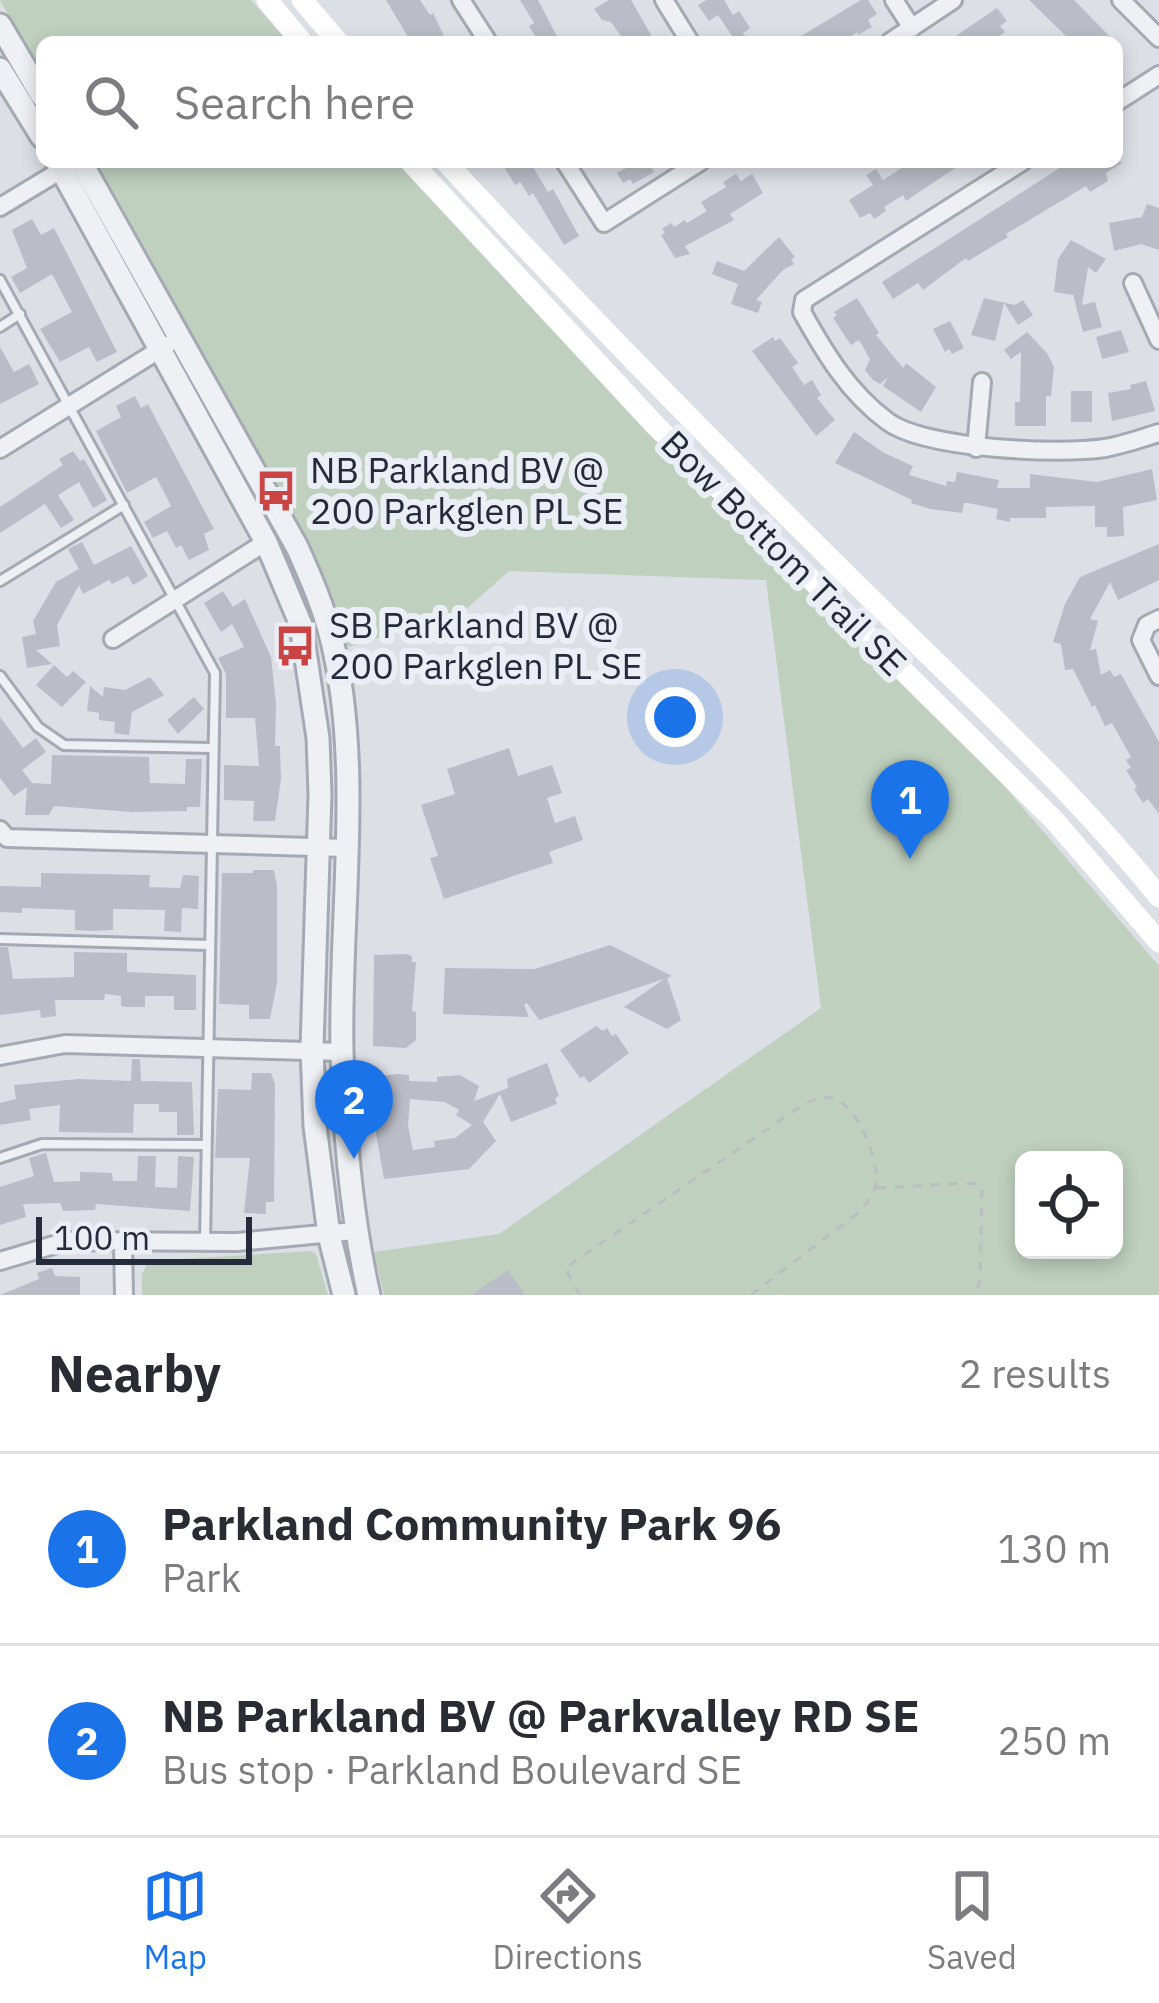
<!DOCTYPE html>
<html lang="en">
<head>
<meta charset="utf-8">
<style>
	:root { --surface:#fff; --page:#f2f2f3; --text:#2b2b33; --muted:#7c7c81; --line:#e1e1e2; --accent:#1a73e8 }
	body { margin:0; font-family:"IBM Plex Sans",sans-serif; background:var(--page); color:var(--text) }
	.controls { position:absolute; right:36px; bottom:36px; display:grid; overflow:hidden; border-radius:18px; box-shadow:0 6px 18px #0003 }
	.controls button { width:108px; height:108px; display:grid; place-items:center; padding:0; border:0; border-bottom:3px solid var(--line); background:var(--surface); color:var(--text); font:60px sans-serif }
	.scale { position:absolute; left:36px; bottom:30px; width:216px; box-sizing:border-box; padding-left:12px; border:6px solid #262b3c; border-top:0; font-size:33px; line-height:42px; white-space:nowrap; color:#262b3c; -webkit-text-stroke:9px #ebeef4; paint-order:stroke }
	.you { position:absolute; left:675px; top:717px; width:42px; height:42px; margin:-30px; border:9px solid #fff; border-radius:50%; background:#1a73e8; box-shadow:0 0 0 18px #1a73e833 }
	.badge { display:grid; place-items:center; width:78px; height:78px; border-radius:50%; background:var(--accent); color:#fff; font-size:39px; font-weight:700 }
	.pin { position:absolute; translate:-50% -99px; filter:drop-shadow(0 3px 6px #0008) }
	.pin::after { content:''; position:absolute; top:63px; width:42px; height:36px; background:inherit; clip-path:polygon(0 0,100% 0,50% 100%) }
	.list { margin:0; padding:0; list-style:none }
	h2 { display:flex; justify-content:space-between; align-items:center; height:156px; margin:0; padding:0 48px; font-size:51px }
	h2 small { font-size:39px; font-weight:400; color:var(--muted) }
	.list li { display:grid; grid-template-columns:78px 1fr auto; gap:36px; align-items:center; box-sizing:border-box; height:192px; padding:0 48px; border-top:3px solid var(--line) }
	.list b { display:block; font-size:45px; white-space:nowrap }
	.list p { margin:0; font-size:39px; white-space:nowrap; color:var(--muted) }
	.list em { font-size:39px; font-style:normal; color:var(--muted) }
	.icon { flex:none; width:66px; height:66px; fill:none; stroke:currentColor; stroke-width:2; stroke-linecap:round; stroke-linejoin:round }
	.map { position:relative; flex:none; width:1159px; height:1295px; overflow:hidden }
	.search { position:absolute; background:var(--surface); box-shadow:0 6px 18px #0003; left:36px; right:36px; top:36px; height:132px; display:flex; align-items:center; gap:30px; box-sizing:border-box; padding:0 42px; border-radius:18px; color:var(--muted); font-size:45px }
	.sheet { height:540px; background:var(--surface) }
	nav { display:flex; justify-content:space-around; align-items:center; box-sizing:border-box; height:168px; border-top:3px solid var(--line); background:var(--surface); font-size:33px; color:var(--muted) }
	nav a { display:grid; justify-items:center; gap:6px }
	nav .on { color:var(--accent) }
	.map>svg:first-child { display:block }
</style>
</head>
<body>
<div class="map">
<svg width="1159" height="1295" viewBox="0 0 1159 1295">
	<rect width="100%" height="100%" fill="#dcdfe6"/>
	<path fill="#bfd0be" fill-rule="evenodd" d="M 0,0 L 251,0 L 288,42 L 42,42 L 42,77 Z
		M 91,162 L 396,162 L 645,430 L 993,773 L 1159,966 L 1159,1295 L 384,1295 L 374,1252 L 499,1234 L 821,1008 L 766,580 L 509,571 L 463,612 L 341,649 C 275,477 184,321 91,162 ZM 1024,1160 L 1114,1160 L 1114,1250 L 1024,1250 Z
		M 311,1251 L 316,1254 L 328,1295 L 142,1295 L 142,1274 L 149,1261 Z"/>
	<path fill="#babdc8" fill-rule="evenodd" d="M 386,0 L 420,0 L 430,15 L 433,13 L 447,42 L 411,42 Z
		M 520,0 L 538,0 L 560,42 L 539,42 L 529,26 L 534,23 Z
		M 609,0 L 631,0 L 655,42 L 625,42 L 611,22 L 602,20 L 594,9 Z
		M 706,0 L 724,0 L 733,15 L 739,11 L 750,28 L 743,33 L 749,42 L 736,42 L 718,15 L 709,21 L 698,5 Z
		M 861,0 L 868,0 L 877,14 L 868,20 L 872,27 L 858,35 L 857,32 L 842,42 L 791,42 Z
		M 1029,0 L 1074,0 L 1115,42 L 1072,42 Z
		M 997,8 L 1007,21 L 1000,26 L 1005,32 L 992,42 L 947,42 Z
		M 501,162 L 530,162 L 548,192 L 553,189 L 579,236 L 564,245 L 533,193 L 529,196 L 520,182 L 515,185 Z
		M 623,162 L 648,162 L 654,172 L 633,184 L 630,179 L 623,183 L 617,173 L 626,168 Z
		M 911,162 L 964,162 L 906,201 L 903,195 L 884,207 L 886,211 L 874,219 L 870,213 L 860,218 L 849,200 L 873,185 L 866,175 L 876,169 L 883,180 Z
		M 1069,162 L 1123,162 L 1106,173 L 1108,181 L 1090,192 L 1086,186 L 1006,234 L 1008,237 L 968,261 L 966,258 L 923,290 L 918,283 L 893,299 L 882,282 Z
		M 736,174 L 741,181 L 752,174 L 763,193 L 730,214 L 734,220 L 685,246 L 690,254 L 675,258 L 661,235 L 665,233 L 662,229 L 671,223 L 674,227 L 685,220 L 687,223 L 707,211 L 701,202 L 726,187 L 723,182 Z
		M 1147,204 L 1159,208 L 1159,250 L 1141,244 L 1114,251 L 1109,223 L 1142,217 Z
		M 32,219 L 41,235 L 54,228 L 117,352 L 97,362 L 89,347 L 60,362 L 40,329 L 72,312 L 52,274 L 20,293 L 11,277 L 27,268 L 12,230 Z
		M 779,237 L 795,257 L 791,260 L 794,264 L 783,270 L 756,300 L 762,302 L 758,313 L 731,304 L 738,284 L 712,274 L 717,261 L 744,271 Z
		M 1071,240 L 1106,259 L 1096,273 L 1088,267 L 1082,305 L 1095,302 L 1102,327 L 1083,332 L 1073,295 L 1054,292 L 1058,259 Z
		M 857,298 L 879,333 L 876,335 L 903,368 L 906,363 L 936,387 L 921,412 L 883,386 L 888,377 L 880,384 L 873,380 L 865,370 L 870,359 L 859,340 L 851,345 L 833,318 L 837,315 L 834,312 Z
		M 984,298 L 1015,305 L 1023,300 L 1033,315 L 1018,325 L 1004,303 L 995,341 L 971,335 Z
		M 950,321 L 964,348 L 952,354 L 949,349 L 945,352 L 933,329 Z
		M 1121,330 L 1129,352 L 1102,359 L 1096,337 Z
		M 1027,332 L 1047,353 L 1054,367 L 1051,396 L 1046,396 L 1046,426 L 1015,426 L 1015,402 L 1020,402 L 1021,352 L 1011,359 L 1004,350 Z
		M 773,337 L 775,341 L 780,338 L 790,352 L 798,363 L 792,367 L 804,385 L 812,380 L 821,395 L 817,398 L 835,420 L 816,436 L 752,351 Z
		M 0,347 L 14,372 L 29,364 L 39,384 L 0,404 Z
		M 1146,381 L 1155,411 L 1112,421 L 1108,393 L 1131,389 L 1130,385 Z
		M 1071,391 L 1092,391 L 1092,422 L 1071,422 Z
		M 135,396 L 141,408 L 148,404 L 214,529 L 204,534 L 209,550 L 189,560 L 181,545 L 176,548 L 167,531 L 153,538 L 144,522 L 171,506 L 156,477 L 127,493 L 96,431 L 121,417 L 116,406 Z
		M 854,432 L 884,453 L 913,466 L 909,475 L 946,486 L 947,481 L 955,482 L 957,472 L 999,480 L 997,488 L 1030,488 L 1030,474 L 1097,482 L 1152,469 L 1157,500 L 1123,507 L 1124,536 L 1107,537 L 1107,527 L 1095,527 L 1095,506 L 1046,507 L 1046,518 L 1010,518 L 1010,522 L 996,519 L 998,509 L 968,503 L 964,503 L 962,513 L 930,509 L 911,503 L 912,500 L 835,463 Z
		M 73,451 L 80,461 L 84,459 L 107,500 L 93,508 L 79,482 L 58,495 L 74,520 L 61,528 L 45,504 L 0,533 L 0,507 L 63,465 L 59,459 Z
		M 82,542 L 94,565 L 131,546 L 148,576 L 133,585 L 128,576 L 112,584 L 109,580 L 83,594 L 79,585 L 57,625 L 60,646 L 36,650 L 52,664 L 27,668 L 22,637 L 36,634 L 33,621 L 56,582 L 79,569 L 68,549 Z
		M 1159,544 L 1159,580 L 1118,600 L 1110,582 L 1090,619 L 1098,621 L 1090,650 L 1096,649 L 1101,675 L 1110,670 L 1114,677 L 1121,674 L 1159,742 L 1159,814 L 1148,799 L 1143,803 L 1134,789 L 1137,787 L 1126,770 L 1131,768 L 1126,760 L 1131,757 L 1112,723 L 1105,726 L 1095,705 L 1092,707 L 1073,669 L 1065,670 L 1061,644 L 1053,642 L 1065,604 L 1080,577 Z
		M 223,591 L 233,607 L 245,599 L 271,657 L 276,703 L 275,746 L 280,746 L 281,779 L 275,821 L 253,821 L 254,801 L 224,800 L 224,765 L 259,766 L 255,718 L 226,718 L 226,674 L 218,658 L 244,647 L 232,624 L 221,632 L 204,603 Z
		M 54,665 L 67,677 L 73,671 L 86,682 L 62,707 L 36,685 Z
		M 150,677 L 164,695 L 132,712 L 129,735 L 114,733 L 115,722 L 99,720 L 99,713 L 87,711 L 90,686 L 103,697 L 104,687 L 125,690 Z
		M 194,697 L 204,709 L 178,734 L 167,720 Z
		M 0,717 L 23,748 L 36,738 L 46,752 L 22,770 L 32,783 L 51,784 L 52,755 L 149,757 L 150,783 L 185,784 L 186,759 L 202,759 L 200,807 L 187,807 L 187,811 L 132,812 L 54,806 L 49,815 L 25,815 L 27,787 L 14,796 L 0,778 Z
		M 509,748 L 518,776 L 552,765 L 562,793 L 547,798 L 555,823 L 575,816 L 583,840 L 549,852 L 553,863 L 444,899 L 430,858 L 438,856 L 421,805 L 455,794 L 447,769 Z
		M 253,870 L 274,870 L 277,886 L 277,983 L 270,1019 L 249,1019 L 249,1005 L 219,1004 L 222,873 L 253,873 Z
		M 41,873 L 150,875 L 149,887 L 180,888 L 183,875 L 199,876 L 198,909 L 182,908 L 181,932 L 164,931 L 165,910 L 113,909 L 113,930 L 93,931 L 75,930 L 75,910 L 22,908 L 22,913 L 0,912 L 0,886 L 41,887 Z
		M 610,945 L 672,976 L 667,978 L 681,1020 L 667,1029 L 624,1007 L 664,979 L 539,1020 L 527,1003 L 524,1005 L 529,1017 L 443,1014 L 445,968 L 535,969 Z
		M 0,947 L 8,947 L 13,979 L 74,977 L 74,952 L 127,953 L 127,972 L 196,975 L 196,1010 L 174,1010 L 174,996 L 145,996 L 145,1007 L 128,1007 L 121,1006 L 121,996 L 105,994 L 104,1000 L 55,1000 L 56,1016 L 41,1018 L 40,1010 L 0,1015 Z
		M 374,955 L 406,954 L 412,956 L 412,962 L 416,962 L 412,1011 L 416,1012 L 416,1040 L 406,1048 L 373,1046 Z
		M 596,1026 L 603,1031 L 607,1028 L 612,1036 L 616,1034 L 629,1053 L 589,1083 L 584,1076 L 580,1078 L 560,1050 Z
		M 132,1059 L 140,1059 L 141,1081 L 192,1082 L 194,1135 L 177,1135 L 177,1112 L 159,1112 L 159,1104 L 134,1104 L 133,1133 L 59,1132 L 60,1105 L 29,1109 L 31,1120 L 0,1125 L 0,1103 L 16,1099 L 14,1085 L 79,1079 L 131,1081 Z
		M 547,1063 L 559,1096 L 555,1098 L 557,1104 L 511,1122 L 500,1094 L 483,1122 L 496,1141 L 469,1169 L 384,1179 L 376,1134 L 377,1076 L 399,1074 L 409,1075 L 409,1081 L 437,1082 L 437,1077 L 460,1075 L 479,1086 L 474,1101 L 508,1088 L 507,1079 ZM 410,1099 L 445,1102 L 459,1110 L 456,1115 L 472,1125 L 455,1138 L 434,1141 L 435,1147 L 413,1150 L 408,1126 Z
		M 252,1073 L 271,1073 L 275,1084 L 274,1202 L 266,1202 L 266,1214 L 244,1213 L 250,1158 L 215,1158 L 218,1089 L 251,1090 Z
		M 46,1153 L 54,1182 L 80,1181 L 80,1172 L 112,1173 L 113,1181 L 137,1181 L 138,1156 L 156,1156 L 155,1187 L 177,1188 L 178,1156 L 194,1157 L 190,1211 L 96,1204 L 95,1210 L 63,1211 L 60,1203 L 23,1204 L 26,1217 L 0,1225 L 0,1187 L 34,1176 L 29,1158 Z
		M 52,1268 L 55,1276 L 80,1277 L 80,1295 L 0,1295 L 39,1279 L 37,1273 Z
		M 508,1270 L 525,1295 L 471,1295 Z"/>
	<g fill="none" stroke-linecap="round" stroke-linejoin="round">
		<g stroke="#a5a9b3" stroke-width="14">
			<path id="service" d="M 0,280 L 215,673 L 205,1243
				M 0,327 L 20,314
				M 0,581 L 124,505
				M 0,676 L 38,727 L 64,745 L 211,748
				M 0,939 L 208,945
				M 0,1158 L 42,1144 L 204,1145"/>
		</g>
		<g stroke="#a5a9b3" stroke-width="22">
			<path id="minor" d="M 461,0 L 488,42
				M 664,0 L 690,42
				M 894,0 L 912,28
				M 1121,0 L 1159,38
				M 890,42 L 953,0
				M 1117,102 L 1159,75
				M 565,162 L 604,223 L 700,162
				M 1022,162 L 804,300 L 802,312 C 825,353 848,392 887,421 C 924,449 1058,455 1105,448 C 1123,445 1142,438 1159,433
				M 0,207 L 68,166
				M 1133,283 L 1159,340
				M 976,448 L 982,382
				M 0,449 L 167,345
				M 1159,619 L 1147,625 L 1141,640 L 1159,676
				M 113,639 L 266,542
				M 0,830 L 7,838 L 345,848
				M 0,1056 L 65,1044 L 342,1052
				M 123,1242 L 124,1295
				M 0,1261 L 67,1241 L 237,1242 L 354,1231"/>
		</g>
		<g stroke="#a5a9b3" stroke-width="27">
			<path id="tertiary" d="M 0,25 L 42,96
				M 0,69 L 42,137
				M 57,162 L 266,542 L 301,625 L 318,738 L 320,794 L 312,1048 L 315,1126 L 329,1235 L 344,1295
				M 81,162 L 297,547 C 311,578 324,608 332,641 C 363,767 339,921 342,1051 C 344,1132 351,1215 369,1295"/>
		</g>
		<path stroke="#bbbdc4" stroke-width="3" stroke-dasharray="9 9" stroke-linecap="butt" d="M 877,1188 L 965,1183 L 977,1184 L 982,1189 L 980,1281 L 975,1295
			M 580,1295 L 565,1268 L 804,1104 C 813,1100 822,1096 832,1098 C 858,1104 882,1165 875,1188 C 872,1198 865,1204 859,1212 L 751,1295"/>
		<use href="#service" stroke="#eff0f4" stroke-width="8"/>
		<use href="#minor" stroke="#eff0f4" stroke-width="16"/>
		<use href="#tertiary" stroke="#eff0f4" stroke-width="21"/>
		<path stroke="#fff" stroke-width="21" d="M 267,0 L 302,42
			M 302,0 L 338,42
			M 411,162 L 656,426 L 1054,820 L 1159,942
			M 446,162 C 580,308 719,449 860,588 C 962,689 1070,786 1159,897"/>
	</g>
	<defs>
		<g id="bus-bare" transform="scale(3.24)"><path d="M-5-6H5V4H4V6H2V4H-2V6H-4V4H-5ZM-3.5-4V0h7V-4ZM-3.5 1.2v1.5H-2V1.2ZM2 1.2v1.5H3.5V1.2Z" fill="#c94443" stroke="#ebeef4" stroke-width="2.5" paint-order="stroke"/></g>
	</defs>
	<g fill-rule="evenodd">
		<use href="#bus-bare" x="276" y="491"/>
		<use href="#bus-bare" x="295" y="646"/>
	</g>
	<g text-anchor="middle" stroke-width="12" stroke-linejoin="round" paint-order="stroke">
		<g font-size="36" fill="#262b3c" stroke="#ebeef4" text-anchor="start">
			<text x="310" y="483">NB Parkland BV @<tspan x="310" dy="41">200 Parkglen PL SE</tspan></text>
			<text x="329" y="638">SB Parkland BV @<tspan x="329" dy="41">200 Parkglen PL SE</tspan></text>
		</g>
		<g font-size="36" fill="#262b3c" stroke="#ebeef4">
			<text transform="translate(784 553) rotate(45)" y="13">Bow Bottom Trail SE</text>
		</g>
	</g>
</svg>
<div class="controls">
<button><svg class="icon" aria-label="locate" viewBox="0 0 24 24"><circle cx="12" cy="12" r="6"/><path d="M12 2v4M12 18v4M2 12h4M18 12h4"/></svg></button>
</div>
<div class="scale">100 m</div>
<div class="you"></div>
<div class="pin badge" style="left:910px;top:859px">1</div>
<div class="pin badge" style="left:354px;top:1159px">2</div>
<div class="search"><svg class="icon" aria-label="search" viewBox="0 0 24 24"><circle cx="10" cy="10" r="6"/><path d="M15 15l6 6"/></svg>Search here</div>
</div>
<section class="sheet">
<h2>Nearby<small>2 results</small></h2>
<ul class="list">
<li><span class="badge">1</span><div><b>Parkland Community Park 96</b><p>Park</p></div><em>130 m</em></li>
<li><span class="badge">2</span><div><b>NB Parkland BV @ Parkvalley RD SE</b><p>Bus stop · Parkland Boulevard SE</p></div><em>250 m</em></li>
</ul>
</section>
<nav>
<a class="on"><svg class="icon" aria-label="map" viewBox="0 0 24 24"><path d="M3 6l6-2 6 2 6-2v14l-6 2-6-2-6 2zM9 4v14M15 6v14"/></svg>Map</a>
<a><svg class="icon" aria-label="directions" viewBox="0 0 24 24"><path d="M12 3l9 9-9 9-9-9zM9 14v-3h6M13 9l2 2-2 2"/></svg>Directions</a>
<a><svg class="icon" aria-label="saved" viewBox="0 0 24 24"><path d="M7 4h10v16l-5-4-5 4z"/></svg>Saved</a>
</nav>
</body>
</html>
